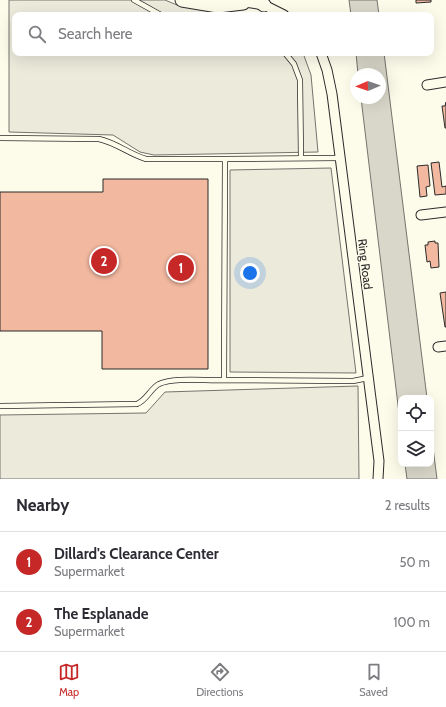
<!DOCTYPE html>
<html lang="en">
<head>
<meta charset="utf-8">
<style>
	:root { --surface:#fff; --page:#f2f2f3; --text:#2b2b33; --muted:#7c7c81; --line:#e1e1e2; --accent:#c62828 }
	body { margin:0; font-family:Cabin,sans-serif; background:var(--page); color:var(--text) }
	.controls { position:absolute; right:12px; bottom:12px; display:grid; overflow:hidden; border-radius:8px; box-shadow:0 4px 16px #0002 }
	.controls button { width:36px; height:36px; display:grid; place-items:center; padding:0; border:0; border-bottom:1px solid var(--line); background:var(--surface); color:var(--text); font:20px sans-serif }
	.compass { position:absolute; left:350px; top:68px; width:36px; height:36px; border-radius:50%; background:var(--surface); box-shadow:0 4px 16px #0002; rotate:268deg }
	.you { position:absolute; left:250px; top:273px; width:14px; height:14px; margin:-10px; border:3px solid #fff; border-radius:50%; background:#1a73e8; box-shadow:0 0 0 6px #1a73e833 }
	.badge { display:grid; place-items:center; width:26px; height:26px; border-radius:50%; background:var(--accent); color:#fff; font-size:13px; font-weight:700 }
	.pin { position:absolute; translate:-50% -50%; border:2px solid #fff; box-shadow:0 1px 4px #0006 }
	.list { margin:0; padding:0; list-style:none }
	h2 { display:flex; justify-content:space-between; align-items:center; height:52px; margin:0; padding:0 16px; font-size:17px }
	h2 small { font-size:13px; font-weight:400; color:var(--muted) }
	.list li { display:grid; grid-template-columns:26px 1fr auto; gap:12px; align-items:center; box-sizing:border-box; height:60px; padding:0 16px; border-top:1px solid var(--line) }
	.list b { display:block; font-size:15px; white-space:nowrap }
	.list p { margin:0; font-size:13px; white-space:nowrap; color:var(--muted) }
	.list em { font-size:13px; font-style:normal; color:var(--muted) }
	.icon { flex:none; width:22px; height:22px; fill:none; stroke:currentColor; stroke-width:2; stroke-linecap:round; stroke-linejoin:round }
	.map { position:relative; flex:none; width:446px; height:479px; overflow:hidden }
	.search { position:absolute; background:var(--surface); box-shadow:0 4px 16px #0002; left:12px; right:12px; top:12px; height:44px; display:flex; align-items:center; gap:10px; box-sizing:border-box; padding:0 14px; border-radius:8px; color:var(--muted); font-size:15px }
	.sheet { height:172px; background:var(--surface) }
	nav { display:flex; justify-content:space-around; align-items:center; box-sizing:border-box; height:56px; border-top:1px solid var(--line); background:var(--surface); font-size:11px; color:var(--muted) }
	nav a { display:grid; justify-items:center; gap:2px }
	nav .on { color:var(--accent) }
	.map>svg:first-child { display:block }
</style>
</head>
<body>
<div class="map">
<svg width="446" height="479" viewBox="0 0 446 479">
	<rect width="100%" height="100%" fill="#fdfbea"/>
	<path fill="#eceadb" stroke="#74746e" d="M 9,0 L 165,0 L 177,5 L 235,15 L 15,15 L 15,53 L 303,53 L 311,75 L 318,152 L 154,155 L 140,152 L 113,135 L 9,132 Z
		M 331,168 L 356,373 L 230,372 L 230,170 Z
		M 358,386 L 359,479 L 0,479 L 0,415 L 146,413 L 165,392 Z"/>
	<path fill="#d8d7c9" stroke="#74746e" d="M 349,0 L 377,0 L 379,15 L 351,15 Z
		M 356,53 L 384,53 L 427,398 L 401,398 L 401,430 L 361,98 L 380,98 L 380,74 L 358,74 Z
		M 431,432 L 437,479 L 407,479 L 405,464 L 431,464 Z"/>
	<path fill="#f2b8a0" stroke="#2b2b2b" d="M 416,0 L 431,0 L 431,2 L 416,3 Z
		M 446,102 L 446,128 L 445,128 L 442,106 L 445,106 Z
		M 439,162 L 442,187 L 446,186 L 446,194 L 435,195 L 431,163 Z
		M 428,165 L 430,186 L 426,187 L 427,196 L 420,197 L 417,166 Z
		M 103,179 L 208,179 L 208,369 L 102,369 L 102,331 L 0,331 L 0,192 L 103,192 Z
		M 435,241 L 435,243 L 438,243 L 439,267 L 431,268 L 430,261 L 427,262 L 425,245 L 428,245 L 428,242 Z
		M 446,292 L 446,327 L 445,327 L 440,293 Z"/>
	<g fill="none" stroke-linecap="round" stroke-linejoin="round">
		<g stroke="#2b2b2b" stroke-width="6">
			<path id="lane" d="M 134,0 L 161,15
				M 285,53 L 294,64 L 300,80 L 301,158
				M 0,138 L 99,139 C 117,143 129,154 146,159 L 225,159 L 224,380 C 207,381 174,377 159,384 C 150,389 147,400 137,404 L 0,406
				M 225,159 L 340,158
				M 224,380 L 353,381 L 368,378"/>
		</g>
		<g stroke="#2b2b2b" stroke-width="11">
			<path id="street" d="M 238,1 L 264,5 L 284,15
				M 321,53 L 327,70 L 332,94 L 379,461 L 378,479
				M 427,85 L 446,82
				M 421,215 L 446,212
				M 438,347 L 446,346"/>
		</g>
		<g stroke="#2b2b2b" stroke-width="15">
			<path id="secondary" d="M 182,0 L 218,6 L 243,3
				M 258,0 L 264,5"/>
		</g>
		<use href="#lane" stroke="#fdfbea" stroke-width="4.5"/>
		<use href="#street" stroke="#fdfbea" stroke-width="9"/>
		<use href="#secondary" stroke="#fdfbea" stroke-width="13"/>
	</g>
	<g text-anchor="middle" stroke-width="3" stroke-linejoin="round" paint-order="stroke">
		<g font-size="12" fill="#2b2b2b" stroke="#fdfbea">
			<text transform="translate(365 264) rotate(83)" y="4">Ring Road</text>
		</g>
	</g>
</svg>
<div class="controls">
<button><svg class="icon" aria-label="locate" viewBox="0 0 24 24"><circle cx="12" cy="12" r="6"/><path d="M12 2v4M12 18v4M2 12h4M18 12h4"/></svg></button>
<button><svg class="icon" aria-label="layers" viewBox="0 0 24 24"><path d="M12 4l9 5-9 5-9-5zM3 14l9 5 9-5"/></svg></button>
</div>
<svg class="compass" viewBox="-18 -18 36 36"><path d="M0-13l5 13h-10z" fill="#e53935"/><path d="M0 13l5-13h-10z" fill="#7c7c81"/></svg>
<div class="you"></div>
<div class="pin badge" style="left:181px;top:268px">1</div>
<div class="pin badge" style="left:104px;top:261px">2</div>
<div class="search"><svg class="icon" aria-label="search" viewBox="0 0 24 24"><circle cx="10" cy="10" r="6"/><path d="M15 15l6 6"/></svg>Search here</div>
</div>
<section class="sheet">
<h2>Nearby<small>2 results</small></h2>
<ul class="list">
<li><span class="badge">1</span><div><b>Dillard's Clearance Center</b><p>Supermarket</p></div><em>50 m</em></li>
<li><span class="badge">2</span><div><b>The Esplanade</b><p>Supermarket</p></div><em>100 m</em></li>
</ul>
</section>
<nav>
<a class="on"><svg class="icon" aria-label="map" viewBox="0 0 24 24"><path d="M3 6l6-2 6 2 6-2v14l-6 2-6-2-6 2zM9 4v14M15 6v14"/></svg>Map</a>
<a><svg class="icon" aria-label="directions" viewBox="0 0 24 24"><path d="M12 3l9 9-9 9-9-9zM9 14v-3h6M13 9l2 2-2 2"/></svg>Directions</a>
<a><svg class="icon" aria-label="saved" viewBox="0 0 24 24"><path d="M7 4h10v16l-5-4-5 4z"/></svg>Saved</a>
</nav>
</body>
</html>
